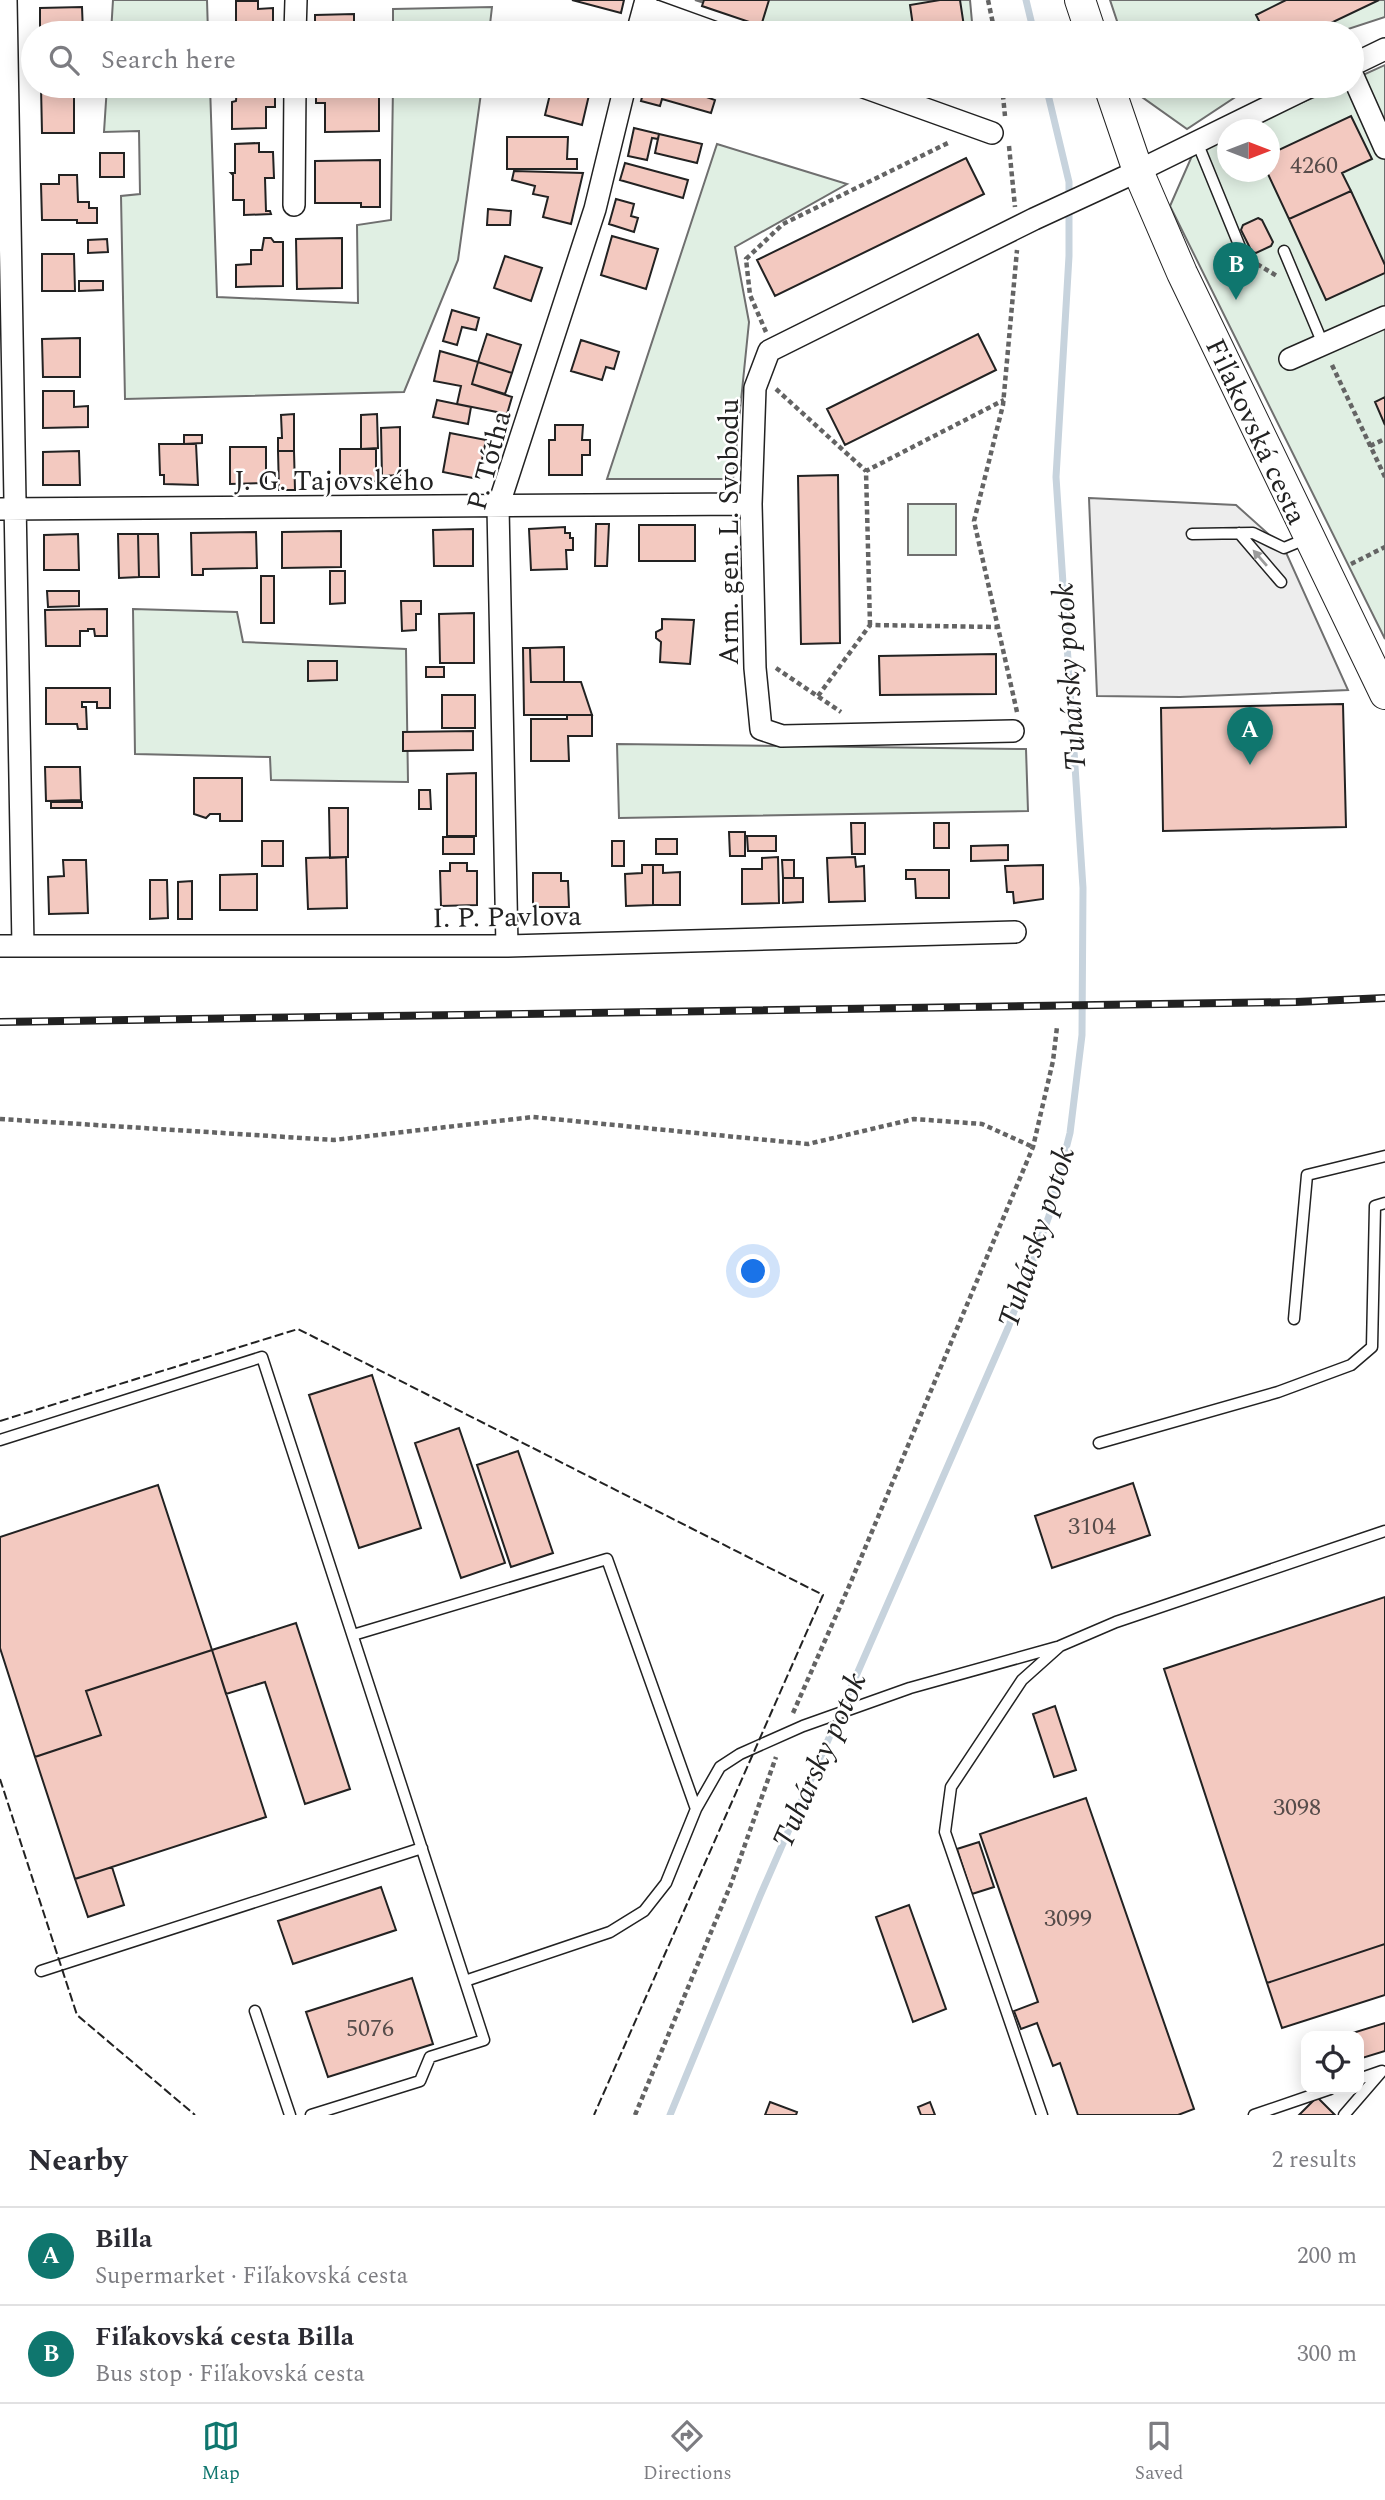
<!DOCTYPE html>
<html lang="en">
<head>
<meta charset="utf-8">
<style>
	:root { --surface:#fff; --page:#f7f7f7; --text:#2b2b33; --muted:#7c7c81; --line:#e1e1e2; --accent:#0f766e }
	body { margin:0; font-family:Spectral,serif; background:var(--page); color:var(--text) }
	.controls { position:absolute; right:21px; bottom:21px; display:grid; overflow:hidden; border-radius:14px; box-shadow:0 4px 18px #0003 }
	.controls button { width:63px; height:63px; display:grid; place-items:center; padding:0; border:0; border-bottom:2px solid var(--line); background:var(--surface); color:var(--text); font:35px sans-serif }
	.compass { position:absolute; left:1217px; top:119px; width:63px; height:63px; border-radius:50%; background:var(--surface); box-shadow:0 4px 18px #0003; rotate:90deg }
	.you { position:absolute; left:754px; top:1272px; width:24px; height:24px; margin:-18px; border:5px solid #fff; border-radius:50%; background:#1a73e8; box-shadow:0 0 0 10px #1a73e833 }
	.badge { display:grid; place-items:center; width:46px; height:46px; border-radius:50%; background:var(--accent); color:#fff; font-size:23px; font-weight:700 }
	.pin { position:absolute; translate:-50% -58px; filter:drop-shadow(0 2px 4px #0008) }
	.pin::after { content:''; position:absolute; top:37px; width:24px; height:21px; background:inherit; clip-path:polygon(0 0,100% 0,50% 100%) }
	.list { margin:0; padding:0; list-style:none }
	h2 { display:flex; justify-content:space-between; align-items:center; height:91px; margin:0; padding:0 28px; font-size:30px }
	h2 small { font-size:23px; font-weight:400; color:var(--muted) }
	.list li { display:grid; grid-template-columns:46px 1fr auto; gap:21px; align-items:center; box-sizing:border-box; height:98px; padding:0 28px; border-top:2px solid var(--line) }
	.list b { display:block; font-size:26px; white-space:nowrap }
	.list p { margin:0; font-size:23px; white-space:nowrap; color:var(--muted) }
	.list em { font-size:23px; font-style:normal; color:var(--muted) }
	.icon { flex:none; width:38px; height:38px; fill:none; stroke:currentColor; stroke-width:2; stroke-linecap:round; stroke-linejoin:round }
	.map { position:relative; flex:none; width:1385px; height:2115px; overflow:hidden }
	.search { position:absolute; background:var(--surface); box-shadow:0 4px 18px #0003; left:21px; right:21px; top:21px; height:77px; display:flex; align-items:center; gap:18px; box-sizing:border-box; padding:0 24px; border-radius:38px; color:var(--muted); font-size:26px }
	.sheet { height:287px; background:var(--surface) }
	nav { display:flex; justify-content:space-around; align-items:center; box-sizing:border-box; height:98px; border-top:2px solid var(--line); background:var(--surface); font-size:19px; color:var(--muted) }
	nav a { display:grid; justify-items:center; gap:4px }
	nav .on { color:var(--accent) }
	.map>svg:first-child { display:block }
</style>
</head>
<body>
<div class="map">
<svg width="1385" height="2115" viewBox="0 0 1385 2115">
	<rect width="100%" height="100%" fill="#fff"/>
	<path fill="#e0efe3" stroke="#6f6f6f" stroke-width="2" d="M 113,0 L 207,0 L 208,33 L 111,33 Z
		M 695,0 L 970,0 L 973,33 L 797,33 Z
		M 1110,0 L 1385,0 L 1385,17 L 1336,33 L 1121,33 Z
		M 492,7 L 489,33 L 393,33 L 393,9 Z
		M 1385,65 L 1385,639 L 1170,206 L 1195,149 L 1227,135 L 1228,172 L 1270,172 L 1270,130 L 1240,129 L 1340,86 L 1352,86 L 1352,80 Z
		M 107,86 L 210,86 L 217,297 L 358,303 L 357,225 L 391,220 L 393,86 L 482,86 L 458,260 L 404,392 L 125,399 L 121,196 L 140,194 L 139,131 L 104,132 Z
		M 1138,86 L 1252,86 L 1187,129 L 1142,97 Z
		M 717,144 L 847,184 L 735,247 L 749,322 L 733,479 L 607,479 Z
		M 908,504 L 956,504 L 956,555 L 908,555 Z
		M 133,609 L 237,612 L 243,642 L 406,649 L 408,782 L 271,780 L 270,757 L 135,754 Z
		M 617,744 L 1026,749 L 1028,811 L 619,818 Z"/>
	<path fill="#ededed" stroke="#6f6f6f" stroke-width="2" d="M 1089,498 L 1236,505 L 1284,548 L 1348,690 L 1180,697 L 1097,696 Z"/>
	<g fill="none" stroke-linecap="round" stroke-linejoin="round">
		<path stroke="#c7d3dd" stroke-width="7" d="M 1026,0 L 1034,33
			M 670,2115 L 760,1896 L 1008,1328 L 1049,1216 L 1070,1133 L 1082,1035 L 1083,888 L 1056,477 L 1069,256 L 1069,182 L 1046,86"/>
	</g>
	<path fill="#f3c9c0" stroke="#222" stroke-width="2" d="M 572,0 L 624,0 L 621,13 Z
		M 704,0 L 769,0 L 761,26 L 702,6 Z
		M 940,0 L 960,0 L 965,33 L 914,33 L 910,5 Z
		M 1286,0 L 1379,0 L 1310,33 L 1265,33 L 1256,15 Z
		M 236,1 L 258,1 L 258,9 L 273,8 L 273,33 L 231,32 L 236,31 Z
		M 82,7 L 83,33 L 40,33 L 40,8 Z
		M 354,14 L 354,33 L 315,33 L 315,15 Z
		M 619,22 L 616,33 L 579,33 L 582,23 Z
		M 41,86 L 74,86 L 74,133 L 42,133 Z
		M 237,86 L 275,86 L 275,107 L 266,107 L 266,128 L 232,129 L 232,102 L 236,101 Z
		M 316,86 L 379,86 L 379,131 L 325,132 L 325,103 L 316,103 Z
		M 552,86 L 589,95 L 582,125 L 545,115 Z
		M 645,86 L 676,86 L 715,100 L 711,113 L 662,99 L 660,106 L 641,101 Z
		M 1351,116 L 1372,159 L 1342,173 L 1351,191 L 1289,219 L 1267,172 L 1270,172 L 1270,154 Z
		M 634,128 L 659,134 L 658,139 L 652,138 L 647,160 L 628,156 Z
		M 659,134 L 702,144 L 697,163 L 655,153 Z
		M 507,137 L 568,137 L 567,159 L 577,159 L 577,169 L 507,169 Z
		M 259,143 L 259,152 L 273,152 L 274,178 L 265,178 L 266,211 L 270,211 L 271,214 L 244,215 L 244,200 L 233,200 L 233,175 L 231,173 L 235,173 L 235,144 Z
		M 100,153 L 124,153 L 124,177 L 100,177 Z
		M 966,158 L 984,194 L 775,296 L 757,260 Z
		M 380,160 L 380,207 L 361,207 L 361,203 L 315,203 L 315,161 Z
		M 625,163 L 688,180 L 683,198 L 620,180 Z
		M 514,171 L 583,173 L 571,224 L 543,217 L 548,197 L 533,194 L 535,186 L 512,180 Z
		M 59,175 L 77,175 L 78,202 L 89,202 L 89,208 L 97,208 L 97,223 L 77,223 L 77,220 L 42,220 L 41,184 L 59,184 Z
		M 1351,191 L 1385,265 L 1385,273 L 1326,300 L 1289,219 Z
		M 616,199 L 634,204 L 631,216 L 638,218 L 634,232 L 609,224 Z
		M 488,209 L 511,211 L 510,225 L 487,225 Z
		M 1258,218 L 1262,220 L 1273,242 L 1271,246 L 1256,253 L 1252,252 L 1241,230 L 1243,225 Z
		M 612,236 L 658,249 L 646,289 L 601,275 Z
		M 264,238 L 271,238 L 274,242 L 283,242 L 283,286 L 236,287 L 236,265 L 251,264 L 251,250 L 262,250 Z
		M 342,238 L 342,288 L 297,289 L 296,239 Z
		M 107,239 L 108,252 L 88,253 L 88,240 Z
		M 42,254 L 74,254 L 75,291 L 42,291 Z
		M 505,256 L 542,268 L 531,301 L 494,288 Z
		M 79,281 L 103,281 L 103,290 L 79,291 Z
		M 452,310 L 479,318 L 476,330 L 462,327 L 457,345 L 443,341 Z
		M 487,334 L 521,345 L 512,373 L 478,362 Z
		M 978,334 L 996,370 L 845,445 L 827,409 Z
		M 80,338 L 80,377 L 43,377 L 42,339 Z
		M 581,340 L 619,352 L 614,369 L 606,367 L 602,380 L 571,371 Z
		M 440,351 L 478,362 L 472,384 L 512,397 L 507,414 L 457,404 L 461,386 L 434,381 Z
		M 478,362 L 512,373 L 505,394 L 472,384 Z
		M 43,391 L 74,391 L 74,407 L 88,406 L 88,427 L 43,428 Z
		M 1385,397 L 1385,425 L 1375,402 Z
		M 437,400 L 471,407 L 468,424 L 433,417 Z
		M 294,414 L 294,451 L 278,451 L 278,438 L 282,438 L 281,415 Z
		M 377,414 L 378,448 L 361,449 L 361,415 Z
		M 555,425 L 583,425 L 582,440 L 590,440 L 590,455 L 582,455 L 582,475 L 549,475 L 549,440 L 555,440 Z
		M 400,427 L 400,475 L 382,476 L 381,428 Z
		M 450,433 L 486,440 L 478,479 L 443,472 Z
		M 184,435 L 202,435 L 202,443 L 184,444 Z
		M 159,444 L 196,444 L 198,485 L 164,484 L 164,475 L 160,475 Z
		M 230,447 L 266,447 L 266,483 L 230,484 Z
		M 340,449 L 376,449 L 376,481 L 340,482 Z
		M 79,451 L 80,485 L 43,485 L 43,452 Z
		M 278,451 L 294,451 L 295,490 L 279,490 Z
		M 838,475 L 840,643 L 801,644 L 798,476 Z
		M 596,524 L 609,524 L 607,566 L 595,566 Z
		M 639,525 L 695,525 L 695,561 L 639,561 Z
		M 565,527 L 565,533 L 570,533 L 570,538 L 573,538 L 573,550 L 566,550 L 567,569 L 531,570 L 529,529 Z
		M 473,529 L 473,566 L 434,566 L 433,530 Z
		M 341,531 L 341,567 L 282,568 L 282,532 Z
		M 256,532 L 257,568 L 203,569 L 203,575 L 192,575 L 191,533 Z
		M 78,534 L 79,570 L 44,570 L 44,535 Z
		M 118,534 L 138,534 L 139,577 L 119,578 Z
		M 138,534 L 158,534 L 159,577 L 139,577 Z
		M 330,571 L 345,571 L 345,603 L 330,604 Z
		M 261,576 L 274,576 L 274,623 L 261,623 Z
		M 47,591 L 79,591 L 79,606 L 48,607 Z
		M 401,601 L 421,601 L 421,614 L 416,614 L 416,630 L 402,631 Z
		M 107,609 L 107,636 L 95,636 L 94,629 L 88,629 L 88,631 L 80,631 L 80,646 L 46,646 L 45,610 Z
		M 474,613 L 474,663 L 440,663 L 439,614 Z
		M 662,619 L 694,620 L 690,664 L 660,662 L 661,642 L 656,638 L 656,632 L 662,629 Z
		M 564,647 L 564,682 L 531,682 L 530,648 Z
		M 523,648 L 530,648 L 531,682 L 581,682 L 592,715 L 524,715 Z
		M 996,654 L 996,694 L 880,695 L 879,656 Z
		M 308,661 L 337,661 L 337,680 L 308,681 Z
		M 426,667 L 444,667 L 444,677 L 426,677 Z
		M 46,688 L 110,688 L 110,708 L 97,708 L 97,702 L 82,702 L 82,707 L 86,707 L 87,729 L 78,729 L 77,724 L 46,724 Z
		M 442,695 L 475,695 L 475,728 L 442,728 Z
		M 1343,704 L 1346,827 L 1163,831 L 1161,708 Z
		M 567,715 L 592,715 L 592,736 L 568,736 L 569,761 L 531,761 L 531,719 L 567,719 Z
		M 473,731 L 473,750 L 403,751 L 403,732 Z
		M 45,767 L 80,767 L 81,800 L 46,801 Z
		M 476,773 L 476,836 L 447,836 L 447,774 Z
		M 194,778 L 242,778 L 242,821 L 220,821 L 220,814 L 210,814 L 206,818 L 194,814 Z
		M 419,790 L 430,790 L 431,809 L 419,809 Z
		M 51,802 L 82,802 L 82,808 L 51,808 Z
		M 329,808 L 348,808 L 348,857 L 330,858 Z
		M 851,823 L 865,823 L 865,854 L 852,854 Z
		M 934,823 L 949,823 L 949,848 L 934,848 Z
		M 729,832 L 745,832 L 745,856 L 730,856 Z
		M 747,836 L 776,836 L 776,851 L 748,851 Z
		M 443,837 L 474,837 L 474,854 L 443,854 Z
		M 656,839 L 677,839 L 677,854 L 656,854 Z
		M 262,841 L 283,841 L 283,866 L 262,866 Z
		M 612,841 L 624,841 L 624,866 L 612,866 Z
		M 1008,845 L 1008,860 L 971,861 L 971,846 Z
		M 346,857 L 347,908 L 308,909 L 306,858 Z
		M 778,857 L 779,903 L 742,904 L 742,869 L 762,869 L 762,858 Z
		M 855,857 L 856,867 L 864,866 L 865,901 L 829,902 L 827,858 Z
		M 63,860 L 86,860 L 88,913 L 49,914 L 48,877 L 64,876 Z
		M 782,860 L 794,860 L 794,878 L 783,878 Z
		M 450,863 L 467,863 L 467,871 L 477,871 L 477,905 L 441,906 L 440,871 L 450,871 Z
		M 642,865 L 653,865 L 653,905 L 626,906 L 625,874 L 642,873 Z
		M 653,865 L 663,865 L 663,873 L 680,872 L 680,905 L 653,905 Z
		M 1043,865 L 1043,899 L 1014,903 L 1013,892 L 1007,892 L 1005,866 Z
		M 906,870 L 949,870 L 949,898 L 916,898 L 915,879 L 906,879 Z
		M 533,873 L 561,873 L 561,881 L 568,881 L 569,907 L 533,907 Z
		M 257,874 L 257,910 L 220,910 L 220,875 Z
		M 783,878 L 803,878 L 803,902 L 783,903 Z
		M 150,880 L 167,880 L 168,918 L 150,919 Z
		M 192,881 L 192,919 L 178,919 L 178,882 Z
		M 372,1375 L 421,1528 L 359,1548 L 309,1395 Z
		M 459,1428 L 505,1563 L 461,1578 L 415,1443 Z
		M 518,1451 L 553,1553 L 511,1567 L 477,1465 Z
		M 1133,1483 L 1150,1535 L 1052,1568 L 1035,1516 Z
		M 158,1485 L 212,1650 L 86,1691 L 101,1735 L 35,1757 L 0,1648 L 0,1537 Z
		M 1385,1597 L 1385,1944 L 1267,1983 L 1164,1669 Z
		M 296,1623 L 350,1789 L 305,1804 L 265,1682 L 226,1694 L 212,1650 Z
		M 212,1650 L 266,1817 L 75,1879 L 35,1757 L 101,1735 L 86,1691 Z
		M 1055,1706 L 1076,1770 L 1054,1777 L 1033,1714 Z
		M 1086,1798 L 1194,2109 L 1178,2115 L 1078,2115 L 1060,2063 L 1053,2066 L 1037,2023 L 1021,2029 L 1014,2011 L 1038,2002 L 980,1834 Z
		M 979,1842 L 994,1887 L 972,1894 L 957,1849 Z
		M 112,1867 L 124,1905 L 88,1917 L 75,1879 Z
		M 381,1887 L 396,1930 L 293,1964 L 278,1921 Z
		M 909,1905 L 946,2009 L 913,2022 L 876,1917 Z
		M 1385,1944 L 1385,1995 L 1282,2028 L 1267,1983 Z
		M 412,1978 L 433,2044 L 328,2077 L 306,2012 Z
		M 1385,2023 L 1385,2051 L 1359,2059 L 1359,2036 L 1343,2036 Z
		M 1317,2097 L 1335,2115 L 1299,2115 Z
		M 770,2102 L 797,2112 L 796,2115 L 765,2115 Z
		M 930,2102 L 935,2115 L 921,2115 L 918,2107 Z"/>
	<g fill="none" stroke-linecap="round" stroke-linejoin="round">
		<g stroke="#222" stroke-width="13">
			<path id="lane" d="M 1197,142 L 1244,257
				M 1284,251 L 1323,344
				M 1239,533 L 1281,582
				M 1192,534 L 1253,533 L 1284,548 L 1308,538
				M 1294,1319 L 1307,1175 L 1385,1156
				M 0,1440 L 262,1357 L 484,2040 L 430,2057 L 420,2081 L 311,2115
				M 1099,1443 L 1278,1392 L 1351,1365 L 1372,1347 L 1375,1206 L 1385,1203
				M 353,1635 L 607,1559 L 696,1809
				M 41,1971 L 422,1848
				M 465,1981 L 610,1932 L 644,1911 L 666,1883 L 696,1809 L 720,1767 L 740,1754 L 803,1726 L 910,1688 L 1057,1647
				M 255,2011 L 290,2115
				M 1042,2115 L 945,1832 L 951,1787 L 1022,1680 L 1060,1646 L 1116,1622 L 1385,1531
				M 1254,2115 L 1330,2089
				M 1344,2115 L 1382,2071 L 1359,2079"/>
		</g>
		<g stroke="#222" stroke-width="24">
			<path id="street" d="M 6,0 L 23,946
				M 644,7 L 716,33
				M 295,33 L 296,0
				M 637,33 L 646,0
				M 1352,65 L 1385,49
				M 1352,74 L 1385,148
				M 861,86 L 992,133
				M 294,205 L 295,86
				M 1290,359 L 1385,317
				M 0,509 L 751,504
				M 1013,731 L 782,736 L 761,729 L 755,668 L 751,504 L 755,388 L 769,351 L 1034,219 L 1138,171 L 1311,86
				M 0,946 L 507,946 L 1015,932
				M 507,946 L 498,507 L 595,209 L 625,86"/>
		</g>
		<g stroke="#222" stroke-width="32">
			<path id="secondary" d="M 1080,0 L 1091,33
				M 1109,86 L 1138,171 L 1182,273 L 1385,694"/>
		</g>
		<path stroke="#646464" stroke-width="4.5" stroke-dasharray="5 3.5" stroke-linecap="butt" d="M 988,0 L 995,33
			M 1002,86 L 1005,116
			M 1009,146 L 1015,207
			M 1257,264 L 1277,276
			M 766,332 L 750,295 L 746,259 L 783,224 L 950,142
			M 1332,365 L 1385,477
			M 776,389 L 866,471
			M 1370,446 L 1385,439
			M 1351,564 L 1385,547
			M 870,625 L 866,471 L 1004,400
			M 776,668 L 841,712
			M 818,696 L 870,625 L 997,627
			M 1017,712 L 974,521 L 1003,405 L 1017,250
			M 0,1119 L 334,1140 L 533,1117 L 808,1144 L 914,1119 L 982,1124 L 1033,1147
			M 793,1713 L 850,1584 L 1033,1147 L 1053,1061 L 1057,1027
			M 635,2115 L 731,1884 L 776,1757"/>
		<use href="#lane" stroke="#fff" stroke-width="10"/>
		<use href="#street" stroke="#fff" stroke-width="21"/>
		<use href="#secondary" stroke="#fff" stroke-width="30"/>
		<g stroke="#222" stroke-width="8">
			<path id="rail" d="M 0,1022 L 1296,1002 L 1385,998"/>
		</g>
		<use href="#rail" stroke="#fff" stroke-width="5" stroke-dasharray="16" stroke-linecap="butt"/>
		<path stroke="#222" stroke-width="2" stroke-dasharray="9 3.5" stroke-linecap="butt" d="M 0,1421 L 298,1329 L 823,1595 L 594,2115
			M 0,1779 L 77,2015 L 195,2115"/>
	</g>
	<defs><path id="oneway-solid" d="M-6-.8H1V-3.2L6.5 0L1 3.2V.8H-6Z" transform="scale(1.75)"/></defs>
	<use fill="#9c9c9c" href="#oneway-solid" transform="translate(1260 558) rotate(-131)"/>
	<g text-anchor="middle" stroke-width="5" stroke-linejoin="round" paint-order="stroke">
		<g font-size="24" fill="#564c4a">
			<text x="1314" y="173">4260</text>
			<text x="1092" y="1534">3104</text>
			<text x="1297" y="1815">3098</text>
			<text x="1068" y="1926">3099</text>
			<text x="370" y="2036">5076</text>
		</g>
		<g font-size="28" fill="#222" stroke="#fff">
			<text transform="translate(1257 431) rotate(65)" y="10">Fiľakovská cesta</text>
			<text transform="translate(488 460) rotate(-75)" y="10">P. Tótha</text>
			<text x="334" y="490">J. G. Tajovského</text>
			<text transform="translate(728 532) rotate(-90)" y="10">Arm. gen. L. Svobodu</text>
			<text transform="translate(507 916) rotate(-1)" y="10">I. P. Pavlova</text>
		</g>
		<g font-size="30" font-style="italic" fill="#222" stroke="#fff">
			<text transform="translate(1069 677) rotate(-94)" y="10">Tuhársky potok</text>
			<text transform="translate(1036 1237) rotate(-72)" y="10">Tuhársky potok</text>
			<text transform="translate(819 1760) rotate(-66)" y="10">Tuhársky potok</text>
		</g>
	</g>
</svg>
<div class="controls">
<button><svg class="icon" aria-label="locate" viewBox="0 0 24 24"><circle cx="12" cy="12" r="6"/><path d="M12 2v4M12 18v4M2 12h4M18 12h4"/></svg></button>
</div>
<svg class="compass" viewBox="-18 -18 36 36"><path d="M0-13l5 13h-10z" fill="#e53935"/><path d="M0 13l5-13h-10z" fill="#7c7c81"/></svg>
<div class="you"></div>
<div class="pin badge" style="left:1250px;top:765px">A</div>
<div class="pin badge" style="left:1236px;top:300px">B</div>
<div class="search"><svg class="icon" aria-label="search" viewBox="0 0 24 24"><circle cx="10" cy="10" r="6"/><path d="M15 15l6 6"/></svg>Search here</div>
</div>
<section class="sheet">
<h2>Nearby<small>2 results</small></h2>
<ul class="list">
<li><span class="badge">A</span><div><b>Billa</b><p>Supermarket · Fiľakovská cesta</p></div><em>200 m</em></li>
<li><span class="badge">B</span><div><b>Fiľakovská cesta Billa</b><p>Bus stop · Fiľakovská cesta</p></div><em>300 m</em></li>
</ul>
</section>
<nav>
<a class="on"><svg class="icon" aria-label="map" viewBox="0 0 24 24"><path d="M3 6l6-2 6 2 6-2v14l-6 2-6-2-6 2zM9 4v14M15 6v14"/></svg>Map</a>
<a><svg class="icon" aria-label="directions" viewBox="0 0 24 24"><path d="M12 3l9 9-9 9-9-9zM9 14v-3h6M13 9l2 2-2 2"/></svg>Directions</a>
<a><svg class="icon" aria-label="saved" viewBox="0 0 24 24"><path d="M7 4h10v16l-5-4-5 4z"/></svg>Saved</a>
</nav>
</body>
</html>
